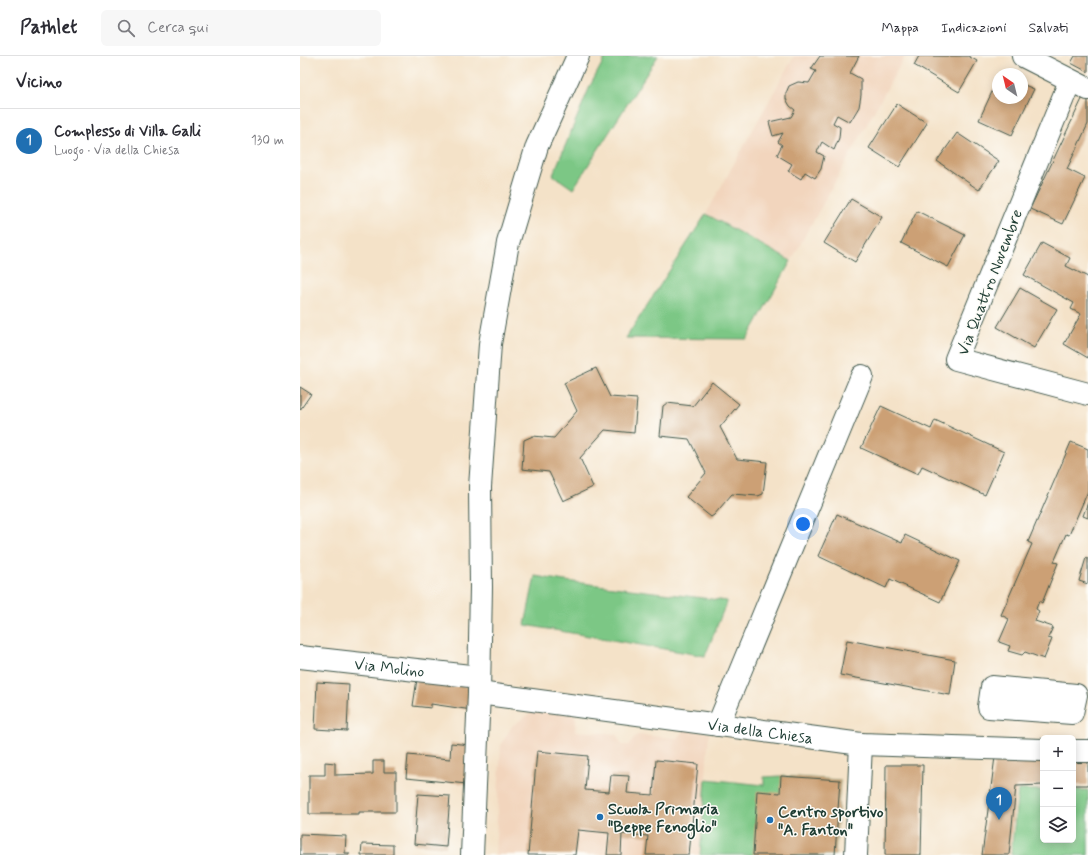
<!DOCTYPE html>
<html lang="it">
<head>
<meta charset="utf-8">
<style>
	:root { --surface:#fff; --page:#f7f7f7; --text:#2b2b33; --muted:#7c7c81; --line:#e1e1e2; --accent:#1f6fb2 }
	body { margin:0; font-family:Mynerve,sans-serif; background:var(--page); color:var(--text) }
	.controls { position:absolute; right:12px; bottom:12px; display:grid; overflow:hidden; border-radius:6px; box-shadow:0 2px 10px #0003 }
	.controls button { width:36px; height:36px; display:grid; place-items:center; padding:0; border:0; border-bottom:1px solid var(--line); background:var(--surface); color:var(--text); font:20px sans-serif }
	.compass { position:absolute; left:692px; top:12px; width:36px; height:36px; border-radius:50%; background:var(--surface); box-shadow:0 2px 10px #0003; rotate:325deg }
	.you { position:absolute; left:503px; top:468px; width:14px; height:14px; margin:-10px; border:3px solid #fff; border-radius:50%; background:#1a73e8; box-shadow:0 0 0 6px #1a73e833 }
	.badge { display:grid; place-items:center; width:26px; height:26px; border-radius:50%; background:var(--accent); color:#fff; font-size:13px; font-weight:700 }
	.pin { position:absolute; translate:-50% -33px; filter:drop-shadow(0 1px 2px #0008) }
	.pin::after { content:''; position:absolute; top:21px; width:14px; height:12px; background:inherit; clip-path:polygon(0 0,100% 0,50% 100%) }
	.list { margin:0; padding:0; list-style:none }
	h2 { display:flex; justify-content:space-between; align-items:center; height:52px; margin:0; padding:0 16px; font-size:17px }
	h2 small { font-size:13px; font-weight:400; color:var(--muted) }
	.list li { display:grid; grid-template-columns:26px 1fr auto; gap:12px; align-items:center; box-sizing:border-box; height:64px; padding:0 16px; border-top:1px solid var(--line) }
	.list b { display:block; font-size:15px; white-space:nowrap }
	.list p { margin:0; font-size:13px; white-space:nowrap; color:var(--muted) }
	.list em { font-size:13px; font-style:normal; color:var(--muted) }
	.icon { flex:none; width:22px; height:22px; fill:none; stroke:currentColor; stroke-width:2; stroke-linecap:round; stroke-linejoin:round }
	.map { position:relative; flex:none; width:788px; height:799px; overflow:hidden }
	header { display:flex; align-items:center; gap:24px; box-sizing:border-box; height:56px; padding:0 20px; background:var(--surface); border-bottom:1px solid var(--line) }
	header strong { font-size:19px }
	nav { display:flex; gap:22px; margin-inline-start:auto; font-size:14px }
	.search { width:280px; height:36px; background:var(--page); display:flex; align-items:center; gap:10px; box-sizing:border-box; padding:0 14px; border-radius:6px; color:var(--muted); font-size:15px }
	main { display:flex }
	aside { flex:1; background:var(--surface) }
	.map>svg:first-child { display:block }
</style>
</head>
<body>
<header>
<strong>Pathlet</strong>
<div class="search"><svg class="icon" aria-label="search" viewBox="0 0 24 24"><circle cx="10" cy="10" r="6"/><path d="M15 15l6 6"/></svg>Cerca qui</div>
<nav><a>Mappa</a><a>Indicazioni</a><a>Salvati</a></nav>
</header>
<main>
<aside>
<h2>Vicino<small></small></h2>
<ul class="list">
<li><span class="badge">1</span><div><b>Complesso di Villa Galli</b><p>Luogo · Via della Chiesa</p></div><em>130 m</em></li>
</ul>
</aside>
<div class="map">
<svg width="788" height="799" viewBox="0 0 788 799">
	<rect width="100%" height="100%" fill="#fdfcf7"/>
	<filter id="ink" filterUnits="userSpaceOnUse"><feTurbulence type="fractalNoise" baseFrequency=".025" numOctaves="2"/><feDisplacementMap in="SourceGraphic" scale="8" xChannelSelector="R" yChannelSelector="G"/><feConvolveMatrix kernelMatrix="1 2 1 2 8 2 1 2 1" color-interpolation-filters="sRGB"/></filter>
	<filter id="wash" filterUnits="userSpaceOnUse"><feTurbulence type="fractalNoise" baseFrequency=".012" numOctaves="4" result="noise"/><feDisplacementMap in="SourceGraphic" scale="16" xChannelSelector="R" yChannelSelector="G"/><feGaussianBlur stdDeviation="0.9" result="paint"/><feColorMatrix in="noise" values="0 0 0 0 0 0 0 0 0 0 0 0 0 0 0 0 0 1.4 0 .05"/><feComposite in="paint" operator="in"/></filter>
	<g filter="url(#wash)">
		<rect width="100%" height="100%" fill="#f4e2c8"/>
		<path fill="#f2d5bd" d="M 494,0 L 605,0 L 491,205 L 406,158 Z
			M 233,655 L 273,658 L 276,663 L 275,675 L 316,678 L 322,689 L 329,689 L 337,679 L 377,682 L 385,673 L 409,677 L 400,799 L 195,799 L 201,688 L 212,670 Z"/>
		<path fill="#7bc785" stroke="#4d825c" d="M 306,0 L 358,0 L 273,133 L 253,119 L 290,30 Z
			M 406,158 L 491,205 L 447,283 L 326,282 Z
			M 235,520 L 265,525 L 427,545 L 405,600 L 225,569 Z
			M 481,720 L 540,724 L 535,799 L 400,799 L 406,723 L 464,729 L 464,721 Z
			M 718,734 L 743,734 L 743,784 L 773,784 L 773,734 L 788,734 L 788,799 L 711,799 Z"/>
		<g id="blocks">
			<path fill="#cca074" d="M 520,0 L 559,0 L 550,17 L 561,23 L 561,39 L 559,51 L 550,66 L 537,59 L 533,67 L 540,71 L 539,82 L 534,94 L 522,86 L 517,96 L 524,100 L 521,113 L 515,122 L 505,116 L 501,123 L 488,115 L 492,108 L 477,99 L 482,89 L 478,86 L 483,77 L 473,80 L 469,66 L 491,61 L 495,54 L 490,50 L 486,43 L 486,37 L 489,30 L 498,26 L 509,27 L 516,15 L 511,13 Z
				M 619,0 L 668,0 L 677,5 L 659,36 L 614,9 Z
				M 775,0 L 788,0 L 788,16 L 771,7 Z
				M 698,23 L 698,42 L 722,42 L 722,28 L 734,33 L 712,79 L 679,64 Z
				M 783,41 L 788,43 L 788,68 L 767,113 L 785,122 L 763,168 L 730,153 Z
				M 597,48 L 627,67 L 599,111 L 569,92 Z
				M 657,77 L 699,105 L 679,134 L 637,105 Z
				M 551,143 L 582,161 L 555,206 L 524,187 Z
				M 617,155 L 665,179 L 648,211 L 601,187 Z
				M 742,187 L 770,202 L 766,210 L 788,221 L 788,302 L 764,288 L 781,258 L 771,253 L 774,247 L 724,219 Z
				M 720,232 L 757,253 L 734,292 L 697,271 Z
				M 296,312 L 310,341 L 337,343 L 334,377 L 305,374 L 280,402 L 293,431 L 263,445 L 249,416 L 222,413 L 224,384 L 233,380 L 254,382 L 277,355 L 264,327 Z
				M 412,326 L 439,348 L 420,371 L 437,403 L 467,406 L 463,438 L 458,440 L 432,438 L 414,459 L 411,461 L 386,441 L 406,417 L 389,383 L 360,380 L 363,350 L 367,347 L 393,350 Z
				M 0,331 L 11,338 L 0,354 Z
				M 581,350 L 631,373 L 635,364 L 704,396 L 685,439 L 622,410 L 618,418 L 561,392 Z
				M 771,386 L 788,393 L 788,435 L 769,479 L 766,478 L 754,506 L 758,507 L 742,547 L 739,545 L 736,553 L 739,555 L 735,565 L 753,571 L 748,582 L 752,583 L 744,603 L 725,596 L 722,599 L 708,595 L 710,590 L 699,586 L 709,563 L 701,559 L 732,488 L 728,486 Z
				M 788,446 L 788,462 L 783,460 Z
				M 537,458 L 602,487 L 605,479 L 660,505 L 640,546 L 590,523 L 586,532 L 518,500 Z
				M 786,502 L 788,503 L 788,528 L 779,525 Z
				M 547,584 L 655,604 L 650,639 L 540,619 Z
				M 117,623 L 175,632 L 172,654 L 131,648 L 131,652 L 113,650 Z
				M 17,626 L 49,628 L 47,675 L 15,673 Z
				M 151,687 L 170,689 L 167,728 L 106,722 L 108,699 L 150,703 Z
				M 237,695 L 288,700 L 285,734 L 309,736 L 311,719 L 329,720 L 327,737 L 353,739 L 356,704 L 398,708 L 389,799 L 346,799 L 348,780 L 322,778 L 321,799 L 307,799 L 309,777 L 278,774 L 275,799 L 228,799 Z
				M 695,701 L 743,702 L 743,729 L 716,730 L 709,799 L 682,799 Z
				M 773,703 L 788,704 L 788,729 L 773,729 Z
				M 73,705 L 84,705 L 84,716 L 96,716 L 96,756 L 59,756 L 59,758 L 9,758 L 9,719 L 25,719 L 25,706 L 35,707 L 35,719 L 73,718 Z
				M 586,709 L 623,709 L 621,799 L 585,799 Z
				M 481,720 L 540,724 L 535,799 L 453,799 L 457,735 L 480,737 Z
				M 118,738 L 150,740 L 146,791 L 114,788 Z
				M 0,778 L 46,780 L 45,797 L 49,797 L 49,799 L 0,799 Z
				M 62,788 L 93,789 L 93,799 L 61,799 Z"/>
		</g>
	</g>
	<g filter="url(#ink)">
		<use href="#blocks" fill-opacity="0" stroke="#3f564a" stroke-width="1"/>
		<g fill="none" stroke-linecap="round" stroke-linejoin="round">
			<g stroke="#3f564a" stroke-width="24">
				<g id="minor">
					<path d="M 723,0 L 788,33"/>
					<path d="M 770,25 L 656,303 L 788,338"/>
					<path id="s1" d="M 0,601 L 179,621"/>
					<path d="M 692,631 L 776,639 L 772,657 L 689,651 Z"/>
					<path id="s2" d="M 179,637 L 561,688 L 743,694"/>
					<path d="M 418,669 L 562,320"/>
					<path d="M 773,695 L 788,695"/>
					<path d="M 172,799 L 179,637 L 181,531 L 180,431 L 190,288 L 208,187 L 237,90 L 278,0"/>
					<path d="M 556,799 L 561,688"/>
				</g>
			</g>
			<use href="#minor" stroke="#fff" stroke-width="22"/>
		</g>
	</g>
	<g fill="#1f6fb2" stroke="#fdfcf7" stroke-width="1.5">
		<circle cx="300" cy="761" r="4"/>
		<circle cx="470" cy="764" r="4"/>
	</g>
	<g text-anchor="middle" stroke-width="3" stroke-linejoin="round" paint-order="stroke">
		<g font-size="16" fill="#1f3d34" stroke="#fdfcf7">
			<text transform="translate(689 226) rotate(-69)" y="6">Via Quattro Novembre</text>
			<text dy="6" stroke="none"><textPath href="#s1" startOffset="90">Via Molino</textPath></text>
			<text dy="6" stroke="none"><textPath href="#s2" startOffset="284">Via della Chiesa</textPath></text>
		</g>
		<g font-size="16" font-weight="bold" fill="#1f3d34" stroke="#fdfcf7" text-anchor="start">
			<text x="308" y="758">Scuola Primaria<tspan x="308" dy="18">"Beppe Fenoglio"</tspan></text>
			<text x="478" y="761">Centro sportivo<tspan x="478" dy="18">"A. Fanton"</tspan></text>
		</g>
	</g>
</svg>
<div class="controls">
<button>+</button>
<button>−</button>
<button><svg class="icon" aria-label="layers" viewBox="0 0 24 24"><path d="M12 4l9 5-9 5-9-5zM3 14l9 5 9-5"/></svg></button>
</div>
<svg class="compass" viewBox="-18 -18 36 36"><path d="M0-13l5 13h-10z" fill="#e53935"/><path d="M0 13l5-13h-10z" fill="#7c7c81"/></svg>
<div class="you"></div>
<div class="pin badge" style="left:699px;top:764px">1</div>
</div>
</main>
</body>
</html>
